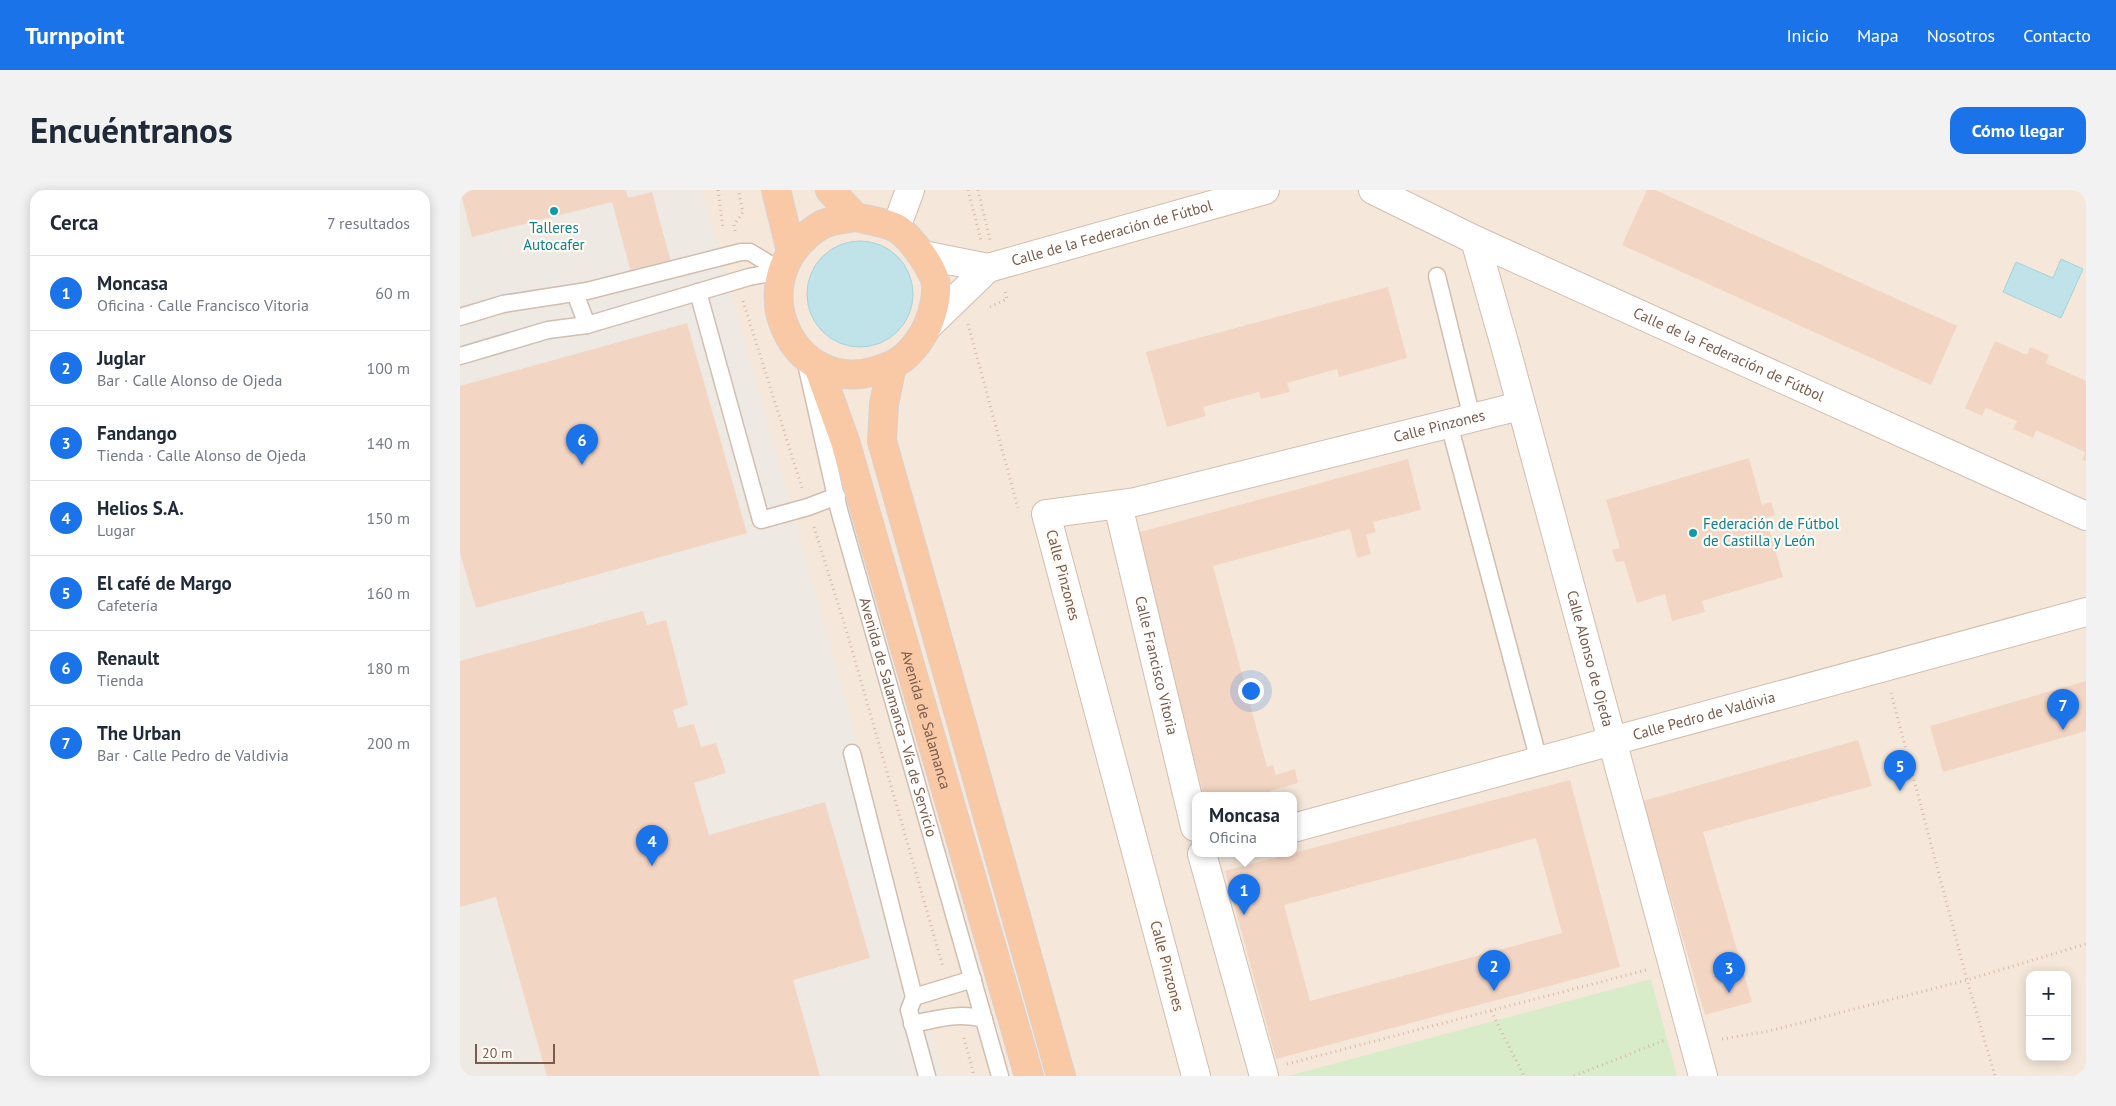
<!DOCTYPE html>
<html lang="es">
<head>
<meta charset="utf-8">
<style>
	:root { --surface:#fff; --page:#f2f2f3; --text:#1f2937; --muted:#747a83; --line:#e0e1e3; --accent:#1a73e8 }
	body { margin:0; font-family:"PT Sans",sans-serif; background:var(--page); color:var(--text) }
	.controls { position:absolute; right:15px; bottom:15px; display:grid; overflow:hidden; border-radius:10px; box-shadow:0 2px 12px #0003 }
	.controls button { width:45px; height:45px; display:grid; place-items:center; padding:0; border:0; border-bottom:1px solid var(--line); background:var(--surface); color:var(--text); font:25px sans-serif }
	.scale { position:absolute; left:15px; bottom:12px; width:80px; box-sizing:border-box; padding-left:5px; border:2px solid #7a5c4d; border-top:0; font-size:14px; line-height:18px; white-space:nowrap; color:#7a5c4d; -webkit-text-stroke:4px #fffaf3; paint-order:stroke }
	.you { position:absolute; left:790px; top:500px; width:18px; height:18px; margin:-12px; border:4px solid #fff; border-radius:50%; background:#1a73e8; box-shadow:0 0 0 8px #1a73e833 }
	.badge { display:grid; place-items:center; width:32px; height:32px; border-radius:50%; background:var(--accent); color:#fff; font-size:16px; font-weight:700 }
	.pin { position:absolute; translate:-50% -41px; filter:drop-shadow(0 1px 2px #0008) }
	.pin::after { content:''; position:absolute; top:26px; width:18px; height:15px; background:inherit; clip-path:polygon(0 0,100% 0,50% 100%) }
	.popup { position:absolute; left:732px; top:602px; width:105px; height:65px; box-sizing:border-box; display:grid; place-content:center; border-radius:10px; background:var(--surface); filter:drop-shadow(0 1px 4px #0005); font-size:16px; white-space:nowrap; color:var(--muted) }
	.popup b { font-size:19px; color:var(--text) }
	.popup::after { content:''; position:absolute; left:50%; top:100%; margin-left:-10px; border:10px solid transparent; border-top-color:var(--surface) }
	.list { margin:0; padding:0; list-style:none }
	h2 { display:flex; justify-content:space-between; align-items:center; height:65px; margin:0; padding:0 20px; font-size:21px }
	h2 small { font-size:16px; font-weight:400; color:var(--muted) }
	.list li { display:grid; grid-template-columns:32px 1fr auto; gap:15px; align-items:center; box-sizing:border-box; height:75px; padding:0 20px; border-top:1px solid var(--line) }
	.list b { display:block; font-size:19px; white-space:nowrap }
	.list p { margin:0; font-size:16px; white-space:nowrap; color:var(--muted) }
	.list em { font-size:16px; font-style:normal; color:var(--muted) }
	.map { position:relative; flex:none; width:1626px; height:886px; overflow:hidden; border-radius:15px }
	header { display:flex; align-items:center; gap:30px; box-sizing:border-box; height:70px; padding:0 25px; background:var(--accent); color:#fff }
	header strong { font-size:24px }
	nav { display:flex; gap:28px; margin-inline-start:auto; font-size:18px }
	.intro { display:flex; align-items:center; justify-content:space-between; box-sizing:border-box; height:120px; padding:0 30px }
	h1 { margin:0; font-size:35px }
	.button { padding:12px 22px; border-radius:15px; background:var(--accent); color:#fff; font-size:18px; font-weight:700 }
	main { display:flex; gap:30px; padding:0 30px }
	aside { flex:1; background:var(--surface); border-radius:15px; box-shadow:0 2px 12px #0003 }
	.map>svg:first-child { display:block }
</style>
</head>
<body>
<header>
<strong>Turnpoint</strong>
<nav><a>Inicio</a><a>Mapa</a><a>Nosotros</a><a>Contacto</a></nav>
</header>
<div class="intro"><h1>Encuéntranos</h1><a class="button">Cómo llegar</a></div>
<main>
<aside>
<h2>Cerca<small>7 resultados</small></h2>
<ul class="list">
<li><span class="badge">1</span><div><b>Moncasa</b><p>Oficina · Calle Francisco Vitoria</p></div><em>60 m</em></li>
<li><span class="badge">2</span><div><b>Juglar</b><p>Bar · Calle Alonso de Ojeda</p></div><em>100 m</em></li>
<li><span class="badge">3</span><div><b>Fandango</b><p>Tienda · Calle Alonso de Ojeda</p></div><em>140 m</em></li>
<li><span class="badge">4</span><div><b>Helios S.A.</b><p>Lugar</p></div><em>150 m</em></li>
<li><span class="badge">5</span><div><b>El café de Margo</b><p>Cafetería</p></div><em>160 m</em></li>
<li><span class="badge">6</span><div><b>Renault</b><p>Tienda</p></div><em>180 m</em></li>
<li><span class="badge">7</span><div><b>The Urban</b><p>Bar · Calle Pedro de Valdivia</p></div><em>200 m</em></li>
</ul>
</aside>
<div class="map">
<svg width="1626" height="886" viewBox="0 0 1626 886">
	<rect width="100%" height="100%" fill="#fdf6ec"/>
	<path fill="#f5e8da" fill-rule="evenodd" d="M 0,0 L 1626,0 L 1626,886 L 0,886 ZM 735,606 L 833,606 L 833,664 L 735,664 ZM 1570,785 L 1607,785 L 1607,867 L 1570,867 Z"/>
	<path fill="#efe9e4" d="M 0,0 L 242,0 L 388,517 L 482,886 L 0,886 Z"/>
	<path fill="#d8ecc9" d="M 1191,789 L 1217,886 L 828,886 Z"/>
	<path fill="#bfe3e8" stroke="#a5d3da" d="M347 104a53 53 0 1 1 106 0a53 53 0 1 1-106 0Z
		M 1601,69 L 1623,79 L 1601,128 L 1543,102 L 1556,72 L 1593,88 Z"/>
	<path fill="#f3d5c3" fill-rule="evenodd" d="M 0,0 L 166,0 L 168,8 L 192,2 L 211,72 L 171,82 L 152,12 L 12,47 Z
		M 1187,0 L 1195,0 L 1497,136 L 1471,195 L 1162,55 Z
		M 928,97 L 947,168 L 879,187 L 877,179 L 827,193 L 830,202 L 801,209 L 799,202 L 743,217 L 746,226 L 707,237 L 686,162 Z
		M 227,133 L 287,343 L 16,418 L 0,363 L 0,196 Z
		M 1535,151 L 1567,165 L 1570,157 L 1589,165 L 1586,173 L 1626,191 L 1626,271 L 1622,270 L 1625,262 L 1576,240 L 1573,248 L 1553,239 L 1557,231 L 1526,218 L 1522,226 L 1505,218 Z
		M 1289,268 L 1302,315 L 1311,312 L 1315,325 L 1306,328 L 1323,387 L 1242,411 L 1245,422 L 1212,431 L 1205,404 L 1177,413 L 1164,371 L 1156,372 L 1152,360 L 1160,358 L 1146,310 Z
		M 948,269 L 961,320 L 913,332 L 916,342 L 906,345 L 911,364 L 897,368 L 890,339 L 753,376 L 807,577 L 813,575 L 816,585 L 835,579 L 838,593 L 810,601 L 811,606 L 744,606 L 673,344 Z
		M 183,421 L 187,435 L 206,430 L 228,515 L 213,520 L 218,538 L 234,534 L 241,557 L 256,553 L 266,583 L 234,593 L 249,645 L 365,612 L 410,768 L 333,790 L 360,886 L 87,886 L 36,707 L 0,717 L 0,471 Z
		M 1626,491 L 1626,541 L 1483,582 L 1470,536 Z
		M 1398,550 L 1412,596 L 1243,642 L 1292,812 L 1245,825 L 1183,611 Z
		M 1110,590 L 1160,777 L 816,869 L 765,681 ZM 1076,648 L 1102,743 L 850,811 L 824,715 Z"/>
	<g fill="none" stroke-linecap="round" stroke-linejoin="round">
		<g stroke="#d1beb0" stroke-width="19">
			<g id="service">
				<path d="M 977,86 L 1012,228"/>
				<path d="M 238,102 L 301,330 L 348,317 L 377,306"/>
				<path d="M 115,103 L 127,135"/>
				<path d="M 0,127 L 43,114 L 127,101 L 281,62 L 290,62 L 321,81"/>
				<path d="M 0,166 L 88,140 L 127,135 L 289,87 L 321,81"/>
				<path id="s1" d="M 347,178 L 379,320 L 540,886"/>
				<path d="M 989,234 L 1079,571"/>
				<path d="M 392,563 L 454,807 L 449,820 L 467,886"/>
				<path d="M 454,807 L 513,789"/>
				<path d="M 452,834 C 478,829 499,822 524,829"/>
			</g>
		</g>
		<g stroke="#d1beb0" stroke-width="30">
			<g id="minor">
				<path id="s2" d="M 913,0 L 1015,50 L 1626,326"/>
				<path d="M 436,38 L 450,0"/>
				<path id="s3" d="M 1015,50 L 1046,159 L 1243,886"/>
				<path id="s4" d="M 463,65 L 528,78 L 805,0"/>
				<path d="M 469,135 L 528,78"/>
				<path id="s5" d="M 658,315 L 735,637"/>
				<path id="s6" d="M 833,638 L 1626,422"/>
				<path d="M 742,664 L 804,886"/>
				<path id="s7" d="M 736,886 L 586,324 L 675,312 L 1060,216"/>
			</g>
		</g>
		<g stroke="#dad1cd" stroke-width="30">
			<g id="trunk">
				<path d="M 316,0 L 331,61"/>
				<path d="M 370,0 L 395,27"/>
				<path d="M 395,27 C 408,30 425,32 436,38 C 449,45 476,81 476,96 C 477,110 470,134 462,146 C 449,166 438,175 415,181 C 338,204 287,107 341,51 C 349,43 358,35 369,32 C 377,29 387,29 395,27 Z"/>
				<path id="s8" d="M 358,176 L 385,251 L 569,886"/>
				<path d="M 432,176 L 424,214 L 422,251 L 601,886"/>
			</g>
		</g>
		<path stroke="#d9b8a5" stroke-width="3" stroke-dasharray="1 4" stroke-linecap="butt" d="M 258,0 L 263,38
			M 508,0 L 521,50
			M 518,0 L 530,50
			M 275,41 L 274,35 L 283,22 L 278,0
			M 283,111 L 342,298
			M 530,117 L 547,109 L 545,102
			M 508,134 L 558,318
			M 354,337 L 388,446 L 483,777
			M 1431,503 L 1507,790 L 1535,886
			M 1031,821 L 1064,886
			M 504,848 L 514,886
			M 1262,849 L 1309,841 L 1507,790 L 1626,754
			M 827,874 L 1186,780
			M 1114,886 L 1205,850"/>
		<use href="#service" stroke="#fff" stroke-width="16"/>
		<use href="#minor" stroke="#fff" stroke-width="28"/>
		<use href="#trunk" stroke="#f9c8a4" stroke-width="28"/>
	</g>
	<g fill="#0f9aa8" stroke="#fffaf3" stroke-width="2">
		<circle cx="94" cy="21" r="5"/>
		<circle cx="1233" cy="343" r="5"/>
	</g>
	<g text-anchor="middle" stroke-width="4.5" stroke-linejoin="round" paint-order="stroke">
		<g font-size="15" fill="#0d838f" stroke="#fffaf3">
			<text x="94" y="43">Talleres<tspan x="94" dy="17">Autocafer</tspan></text>
			<text x="1243" y="339" text-anchor="start">Federación de Fútbol<tspan x="1243" dy="17">de Castilla y León</tspan></text>
		</g>
		<g font-size="15" fill="#7a5c4d" stroke="#fffaf3">
			<text dy="5" stroke="none"><textPath href="#s4" startOffset="195">Calle de la Federación de Fútbol</textPath></text>
			<text dy="5" stroke="none"><textPath href="#s2" startOffset="392">Calle de la Federación de Fútbol</textPath></text>
			<text dy="5" stroke="none"><textPath href="#s7" startOffset="985">Calle Pinzones</textPath></text>
			<text transform="translate(603 385) rotate(75)" y="5">Calle Pinzones</text>
			<text dy="5" stroke="none"><textPath href="#s3" startOffset="434">Calle Alonso de Ojeda</textPath></text>
			<text dy="5" stroke="none"><textPath href="#s5" startOffset="165">Calle Francisco Vitoria</textPath></text>
			<text dy="5" stroke="none"><textPath href="#s6" startOffset="426">Calle Pedro de Valdivia</textPath></text>
			<text dy="5" stroke="none"><textPath href="#s1" startOffset="361">Avenida de Salamanca - Vía de Servicio</textPath></text>
			<text dy="5" stroke="none"><textPath href="#s8" startOffset="370">Avenida de Salamanca</textPath></text>
			<text transform="translate(707 776) rotate(75)" y="5">Calle Pinzones</text>
		</g>
	</g>
</svg>
<div class="controls">
<button>+</button>
<button>−</button>
</div>
<div class="scale">20 m</div>
<div class="you"></div>
<div class="pin badge" style="left:784px;top:725px">1</div>
<div class="popup"><b>Moncasa</b>Oficina</div>
<div class="pin badge" style="left:1034px;top:801px">2</div>
<div class="pin badge" style="left:1269px;top:803px">3</div>
<div class="pin badge" style="left:192px;top:676px">4</div>
<div class="pin badge" style="left:1440px;top:601px">5</div>
<div class="pin badge" style="left:122px;top:275px">6</div>
<div class="pin badge" style="left:1603px;top:540px">7</div>
</div>
</main>
</body>
</html>
